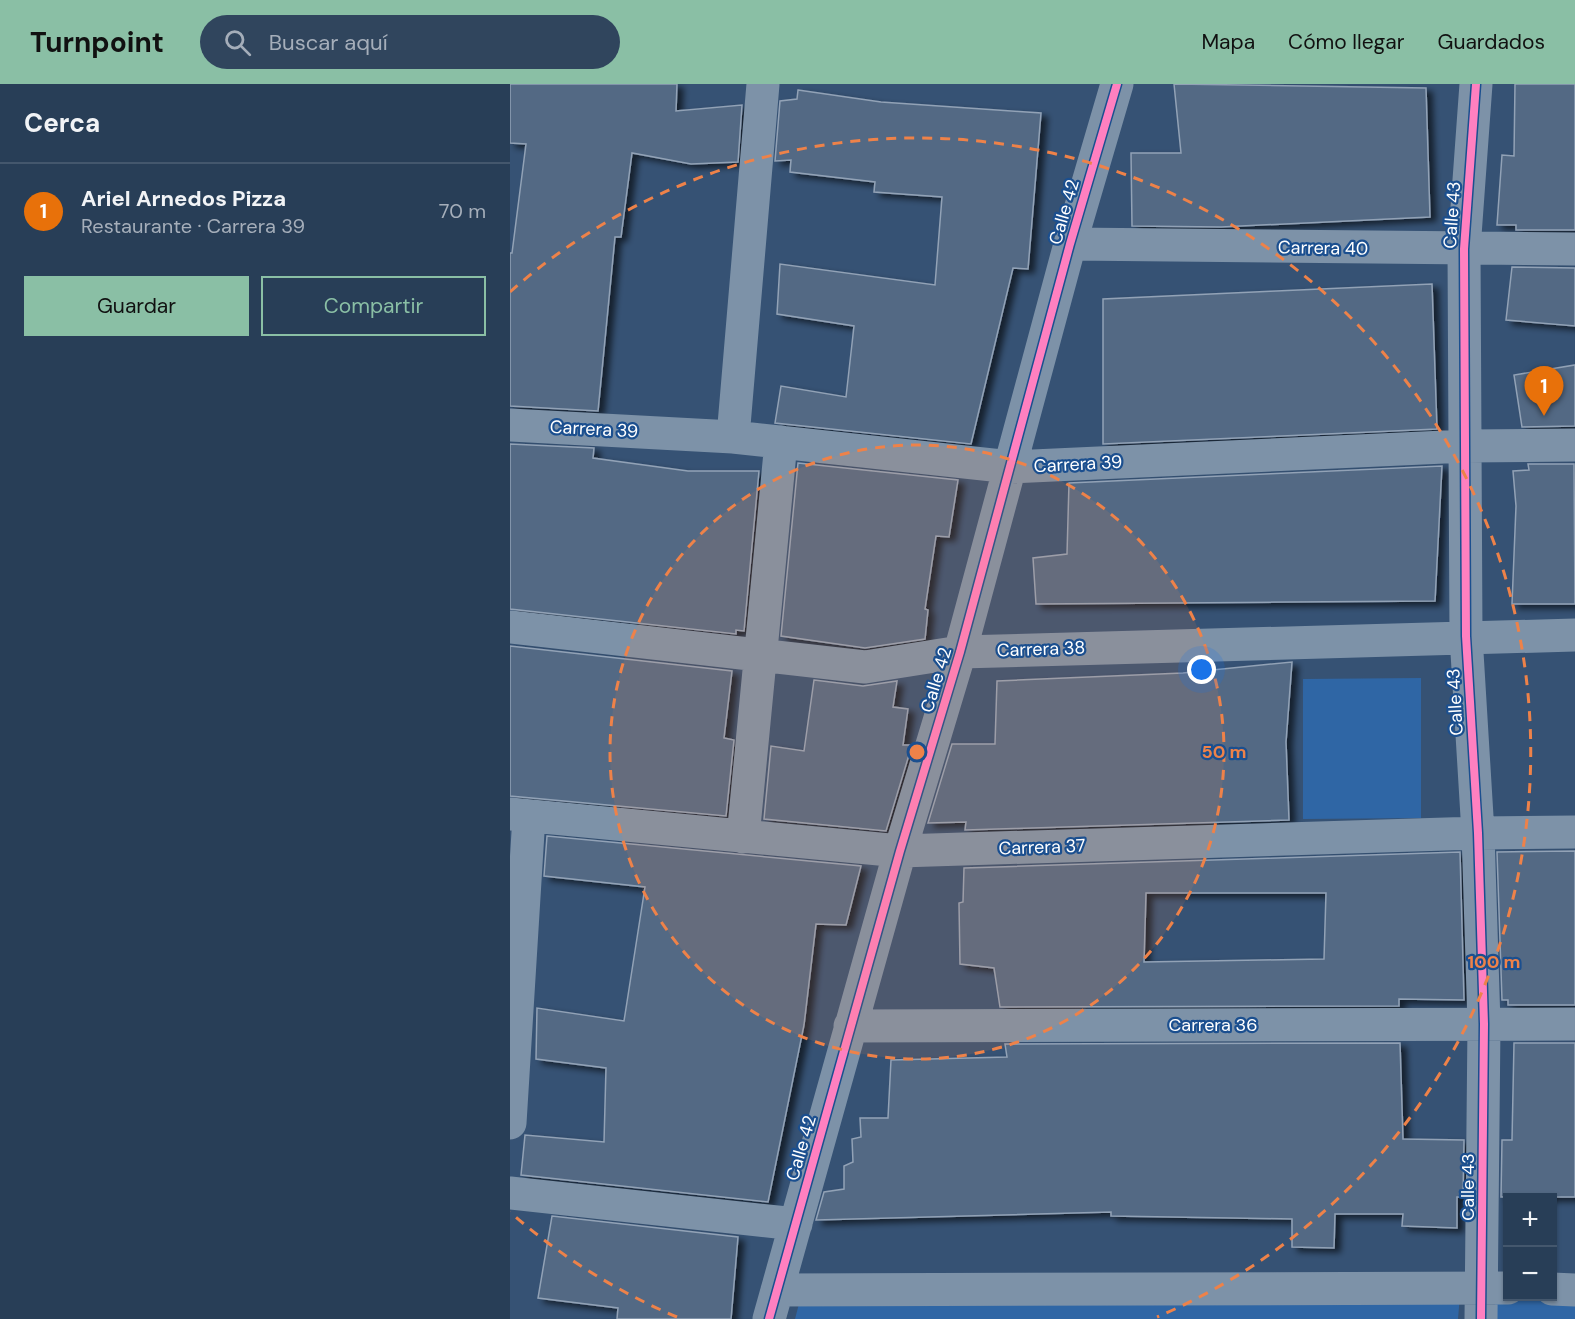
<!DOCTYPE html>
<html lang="es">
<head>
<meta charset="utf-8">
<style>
	:root { --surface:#283e57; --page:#30455d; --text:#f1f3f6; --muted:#a5aeba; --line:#44576d; --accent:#8abfa5 }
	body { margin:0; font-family:"DM Sans",sans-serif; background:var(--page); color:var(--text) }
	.controls { position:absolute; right:18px; bottom:18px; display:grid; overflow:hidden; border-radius:0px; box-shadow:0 2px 4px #0004 }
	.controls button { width:54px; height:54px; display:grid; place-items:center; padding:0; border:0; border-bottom:2px solid var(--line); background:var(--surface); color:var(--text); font:30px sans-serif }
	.you { position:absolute; left:692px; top:586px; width:21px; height:21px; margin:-15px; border:4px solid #fff; border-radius:50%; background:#1a73e8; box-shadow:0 0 0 9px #1a73e833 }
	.badge { display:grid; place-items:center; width:39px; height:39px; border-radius:50%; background:var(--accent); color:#fff; font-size:20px; font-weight:700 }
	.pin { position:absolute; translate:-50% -50px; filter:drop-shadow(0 2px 3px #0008) }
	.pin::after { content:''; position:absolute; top:32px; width:21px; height:18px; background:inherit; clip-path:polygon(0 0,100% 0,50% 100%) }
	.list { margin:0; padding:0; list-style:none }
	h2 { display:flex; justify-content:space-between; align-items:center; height:78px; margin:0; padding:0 24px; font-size:26px }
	h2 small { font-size:20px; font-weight:400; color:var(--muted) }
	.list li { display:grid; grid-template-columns:39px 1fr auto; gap:18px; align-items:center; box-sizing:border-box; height:96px; padding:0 24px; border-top:2px solid var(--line) }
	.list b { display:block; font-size:22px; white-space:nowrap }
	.list p { margin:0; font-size:20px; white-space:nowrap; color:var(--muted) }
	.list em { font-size:20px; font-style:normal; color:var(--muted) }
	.actions { display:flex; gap:12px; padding:18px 24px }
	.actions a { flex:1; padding:14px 0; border:2px solid var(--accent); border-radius:0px; text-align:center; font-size:21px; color:var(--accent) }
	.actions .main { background:var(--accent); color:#111 }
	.icon { flex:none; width:33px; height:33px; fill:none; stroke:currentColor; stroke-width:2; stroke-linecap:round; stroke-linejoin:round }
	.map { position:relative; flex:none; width:1065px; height:1235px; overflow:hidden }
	header { display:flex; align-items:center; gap:36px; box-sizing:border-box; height:84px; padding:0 30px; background:var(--accent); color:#111 }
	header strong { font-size:28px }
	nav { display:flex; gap:33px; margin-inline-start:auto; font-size:21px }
	.search { width:420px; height:54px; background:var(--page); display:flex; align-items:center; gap:15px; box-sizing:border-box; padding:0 21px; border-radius:33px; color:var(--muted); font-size:22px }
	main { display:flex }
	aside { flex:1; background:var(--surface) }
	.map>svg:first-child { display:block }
</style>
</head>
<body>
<header>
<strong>Turnpoint</strong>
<div class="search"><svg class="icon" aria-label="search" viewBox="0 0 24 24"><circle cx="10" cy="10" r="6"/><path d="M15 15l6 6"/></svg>Buscar aquí</div>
<nav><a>Mapa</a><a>Cómo llegar</a><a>Guardados</a></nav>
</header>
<main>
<aside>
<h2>Cerca<small></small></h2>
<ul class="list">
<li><span class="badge" style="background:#e8710a">1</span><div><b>Ariel Arnedos Pizza</b><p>Restaurante · Carrera 39</p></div><em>70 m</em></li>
</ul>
<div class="actions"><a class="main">Guardar</a><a>Compartir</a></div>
</aside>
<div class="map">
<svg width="1065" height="1235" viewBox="0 0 1065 1235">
	<defs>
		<filter id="shadow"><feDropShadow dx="6" dy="4" stdDeviation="3" flood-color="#0009"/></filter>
	</defs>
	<rect width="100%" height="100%" fill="#365274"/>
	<path fill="#2f66a5" d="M 911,594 L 911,734 L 793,735 L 793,595 Z
		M 950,1211 L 948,1235 L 285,1235 L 291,1212 Z
		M 985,1213 L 1065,1215 L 1065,1235 L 985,1235 Z"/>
	<path fill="#526984" stroke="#92a2b6" stroke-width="1.5" fill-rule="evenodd" filter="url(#shadow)" d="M 0,0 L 167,0 L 166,27 L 232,21 L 228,78 L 181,80 L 122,69 L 111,153 L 105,153 L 88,327 L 0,322 L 0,169 L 2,169 L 16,60 L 0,59 Z
		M 664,0 L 916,4 L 920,133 L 711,143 L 622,142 L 621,69 L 671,69 Z
		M 1005,0 L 1065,0 L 1065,146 L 1006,146 L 1006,141 L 987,141 L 992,71 L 1004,72 Z
		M 288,6 L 371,18 L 531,29 L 518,185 L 503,184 L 461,360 L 265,339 L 271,302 L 336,313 L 344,242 L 267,230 L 270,180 L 425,201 L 432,113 L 364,108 L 365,98 L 280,88 L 281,76 L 265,77 L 270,17 L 287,15 Z
		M 1002,183 L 1065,184 L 1065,242 L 996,236 Z
		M 922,200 L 927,345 L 593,360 L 593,215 Z
		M 1065,281 L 1065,342 L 1012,343 L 1004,291 Z
		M 0,360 L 84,364 L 83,374 L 178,387 L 249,387 L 234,547 L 226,546 L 226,550 L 0,525 Z
		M 288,379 L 448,396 L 439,453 L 426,452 L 415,525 L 418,526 L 415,555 L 355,564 L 271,552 Z
		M 1018,380 L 1064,380 L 1065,520 L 1002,520 L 1006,422 L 1003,387 L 1019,386 Z
		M 932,382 L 925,517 L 526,520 L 523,474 L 557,470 L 559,399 Z
		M 0,562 L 222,587 L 214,654 L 224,656 L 216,732 L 0,712 Z
		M 782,578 L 776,658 L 779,736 L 455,746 L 456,738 L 418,739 L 442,660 L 485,660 L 487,597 L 673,589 Z
		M 304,596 L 353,602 L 387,597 L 383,623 L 398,625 L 393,661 L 402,661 L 376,747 L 254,735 L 261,662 L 294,667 Z
		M 37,752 L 351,782 L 336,841 L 306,840 L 294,941 L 258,1118 L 11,1091 L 15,1051 L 94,1058 L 96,984 L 26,975 L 27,924 L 114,937 L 135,803 L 34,792 Z
		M 1065,767 L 1065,921 L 998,921 L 998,916 L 992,916 L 987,768 Z
		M 950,768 L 954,916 L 889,915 L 889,922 L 490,923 L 484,884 L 450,880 L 449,819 L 453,818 L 454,784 ZM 636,809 L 816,809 L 814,875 L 634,878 Z
		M 890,959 L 893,1055 L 954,1056 L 953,1113 L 947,1113 L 947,1144 L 892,1142 L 893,1130 L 825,1130 L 824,1164 L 782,1163 L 782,1135 L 601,1132 L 601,1128 L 306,1136 L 314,1108 L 334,1105 L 334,1082 L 343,1078 L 342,1055 L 351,1053 L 350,1034 L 378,1034 L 381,976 L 497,973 L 495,960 Z
		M 1004,959 L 1065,959 L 1065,1113 L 991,1113 L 992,1056 L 1002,1056 Z
		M 42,1132 L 228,1153 L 221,1235 L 107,1235 L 108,1224 L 28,1214 Z"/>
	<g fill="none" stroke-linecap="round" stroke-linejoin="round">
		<path stroke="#7d92a8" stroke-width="33" d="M 966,0 L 954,165 L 956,552 L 968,749 L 974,940 L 971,1235
			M 560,160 L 1065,165
			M 0,341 L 223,353 L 501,383 L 956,362 L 1065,361
			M 223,353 L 253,0
			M 0,543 L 355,583 L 450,568 L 1065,551
			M 0,730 L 390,767 L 968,749 L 1065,748
			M 233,753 L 271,358
			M 340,942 L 1065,940
			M 0,1039 L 19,732
			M 0,1109 L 286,1140
			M 1042,1205 L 1065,1206
			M 267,1206 L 998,1204
			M 259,1235 L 390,767 L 450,568 L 560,160 L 607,0"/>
		<g stroke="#1b4f8f" stroke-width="11">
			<path id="cycleway" d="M 966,0 L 954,165 L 956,552 L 968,749 L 974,940 L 971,1235
				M 259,1235 L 390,767 L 450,568 L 560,160 L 607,0"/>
		</g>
		<use href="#cycleway" stroke="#ff80c0" stroke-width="8"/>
	</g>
	<circle cx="407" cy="668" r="307" fill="#ee8249" fill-opacity=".12"/>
	<g fill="none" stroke="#ee8249" stroke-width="3" stroke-dasharray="10 8">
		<circle cx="407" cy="668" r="307"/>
		<path d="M167 1233A614 614 0 0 1 0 1128M0 208A614 614 0 1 1 647 1233"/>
	</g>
	<g text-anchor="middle" stroke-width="4.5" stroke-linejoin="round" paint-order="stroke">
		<g font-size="18" fill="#fff" stroke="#1b4f8f">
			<text transform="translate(554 128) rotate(-74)" y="6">Calle 42</text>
			<text transform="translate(942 131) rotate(-86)" y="6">Calle 43</text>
			<text transform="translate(813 164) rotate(1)" y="6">Carrera 40</text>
			<text transform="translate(84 345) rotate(3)" y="6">Carrera 39</text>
			<text transform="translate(568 380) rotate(-3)" y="6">Carrera 39</text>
			<text transform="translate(531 565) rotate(-2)" y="6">Carrera 38</text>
			<text transform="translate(426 596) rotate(-73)" y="6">Calle 42</text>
			<text transform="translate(945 618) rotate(-93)" y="6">Calle 43</text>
			<text transform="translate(532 763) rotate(-2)" y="6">Carrera 37</text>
			<text x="703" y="947">Carrera 36</text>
			<text transform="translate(291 1064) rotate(-74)" y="6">Calle 42</text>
			<text transform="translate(958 1103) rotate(-90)" y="6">Calle 43</text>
		</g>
	</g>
	<circle cx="407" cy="668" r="9" fill="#ee8249" stroke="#1b4f8f" stroke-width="3"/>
	<g font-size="18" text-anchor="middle" font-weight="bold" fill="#ee8249" stroke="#1b4f8f" stroke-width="4.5" stroke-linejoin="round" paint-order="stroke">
		<text x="714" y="674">50 m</text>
		<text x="984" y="884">100 m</text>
	</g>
</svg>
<div class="controls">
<button>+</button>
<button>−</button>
</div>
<div class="you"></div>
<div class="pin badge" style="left:1034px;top:332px;background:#e8710a">1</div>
</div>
</main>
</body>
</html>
